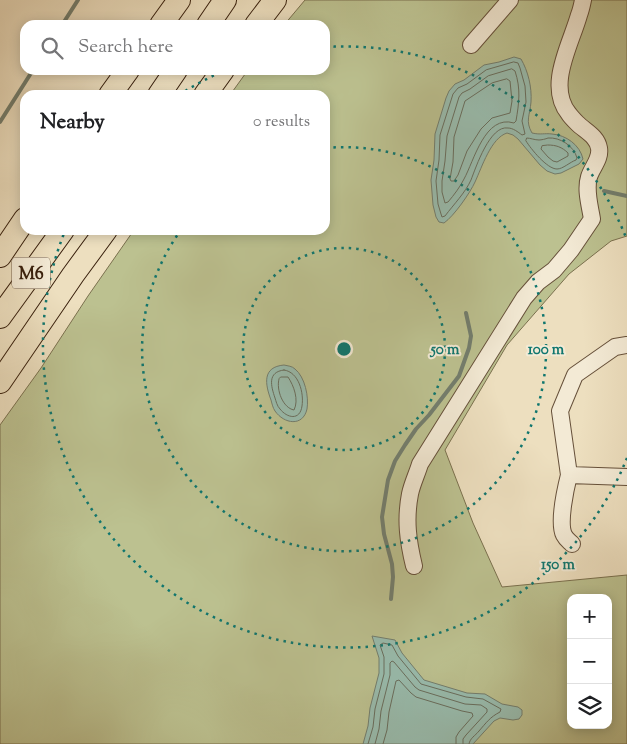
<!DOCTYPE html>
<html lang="en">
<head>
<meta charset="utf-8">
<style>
	:root { --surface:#fff; --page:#f6f6f6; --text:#202124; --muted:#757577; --line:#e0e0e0 }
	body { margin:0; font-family:"Sorts Mill Goudy",serif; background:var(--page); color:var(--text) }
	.controls { position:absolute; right:15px; bottom:15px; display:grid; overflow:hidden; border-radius:10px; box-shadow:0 2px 12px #0003 }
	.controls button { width:45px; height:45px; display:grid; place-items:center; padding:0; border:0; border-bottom:1px solid var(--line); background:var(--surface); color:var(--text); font:25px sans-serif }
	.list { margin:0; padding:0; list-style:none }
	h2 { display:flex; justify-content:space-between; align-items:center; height:65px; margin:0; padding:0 20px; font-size:21px }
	h2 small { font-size:16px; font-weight:400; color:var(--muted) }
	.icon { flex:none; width:28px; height:28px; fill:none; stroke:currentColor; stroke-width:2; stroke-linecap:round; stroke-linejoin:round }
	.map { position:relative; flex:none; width:627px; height:744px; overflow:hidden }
	.search { position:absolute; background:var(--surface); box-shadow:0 2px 12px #0003; left:20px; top:20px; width:310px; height:55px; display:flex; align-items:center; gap:12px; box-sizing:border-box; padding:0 18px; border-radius:15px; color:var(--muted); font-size:19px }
	.panel { position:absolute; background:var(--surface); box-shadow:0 2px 12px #0003; left:20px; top:90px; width:310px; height:145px; border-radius:15px }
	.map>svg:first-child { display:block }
</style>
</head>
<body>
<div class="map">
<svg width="627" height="744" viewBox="0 0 627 744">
	<rect width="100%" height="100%" fill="#eddfbf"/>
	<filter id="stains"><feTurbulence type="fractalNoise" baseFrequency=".004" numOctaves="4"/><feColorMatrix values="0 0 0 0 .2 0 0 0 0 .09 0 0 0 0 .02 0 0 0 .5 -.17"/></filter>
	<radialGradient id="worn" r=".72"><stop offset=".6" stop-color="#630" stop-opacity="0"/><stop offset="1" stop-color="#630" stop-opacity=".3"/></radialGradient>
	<path fill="#bcc190" stroke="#7a704e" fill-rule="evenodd" d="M 305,0 L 627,0 L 627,236 L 611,241 L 569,274 L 507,345 L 445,450 L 473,523 L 502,587 L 627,575 L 627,744 L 0,744 L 0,425 L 41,368 L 88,296 L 134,230 L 325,230 L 325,95 L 230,95 L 248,70 L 325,70 L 325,25 L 284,25 ZM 571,598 L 608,598 L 608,725 L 571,725 Z"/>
	<path fill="#99bdaf" stroke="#737e6e" d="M 514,57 L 521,59 C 528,71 532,87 531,102 C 530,115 525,121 532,133 C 541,135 544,133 552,134 C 566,135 580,145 583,159 L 579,164 L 561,173 L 555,174 L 547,171 L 540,165 L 518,139 L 513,135 L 507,133 C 491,138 482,167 475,182 C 470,193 454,216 444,223 L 439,222 L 436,217 L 433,205 L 431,180 L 434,160 L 435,134 L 446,98 L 449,91 L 455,84 L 464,80 L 484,65 L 499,62 Z
		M 284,365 C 288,366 292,366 295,369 C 305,377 309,397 307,409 C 303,427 284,424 275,411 C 273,408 272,404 271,400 C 265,384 262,367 284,365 Z
		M 372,636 L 395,640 L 402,653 L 424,680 L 467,693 L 485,694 L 502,704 L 518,707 L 522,710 L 522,715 L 519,719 L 513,720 L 500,718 L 494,721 L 473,744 L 363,744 L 368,726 L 370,708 L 379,673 L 379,658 Z"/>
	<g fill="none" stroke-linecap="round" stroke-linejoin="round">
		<path stroke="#696e5e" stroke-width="1" d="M 514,62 L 518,63 L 520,68 L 525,86 L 526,102 L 522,121 L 525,134 L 522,135 C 518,132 513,128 508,128 C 490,125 476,167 471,180 C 465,193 454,204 445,216 L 442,217 L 441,214 L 438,204 L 436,181 L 439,160 L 440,135 L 453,94 L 458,88 L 467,84 L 486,70 Z
			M 512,69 L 515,71 C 521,89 519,103 516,121 L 514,123 C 485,114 474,161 464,179 C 460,187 454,195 448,202 L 445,203 L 442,192 L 442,181 L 445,161 L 447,136 L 459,97 L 462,93 L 470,89 L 488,76 Z
			M 507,79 L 510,81 L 512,101 L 510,113 L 492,118 L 481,129 L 467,151 L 458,175 L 454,181 L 451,181 L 450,179 L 453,162 L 454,137 L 465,101 L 492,83 Z
			M 527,138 C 530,138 535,140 539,140 C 541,140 546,139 548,138 C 560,137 574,146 577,158 L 576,160 C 570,162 563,169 557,169 C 547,169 531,149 526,141 Z
			M 548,145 C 556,145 562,147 568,153 L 568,156 L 557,162 L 553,161 L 548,157 L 541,149 L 542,146 Z
			M 284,370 C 299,372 304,393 302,406 C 300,421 287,418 280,409 C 277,406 276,401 275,398 C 271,386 267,372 284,370 Z
			M 281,377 L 288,377 C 294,386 299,400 294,410 C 283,408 276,390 279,379 Z
			M 368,744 L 373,727 L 375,709 L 384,674 L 384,657 L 380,645 L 383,643 L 392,645 L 398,656 L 421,684 L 466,697 L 483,699 L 501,709 L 500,712 C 490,717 486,723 479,731 C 475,736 470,738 469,744
			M 375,744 L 379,729 L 381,711 L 390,675 L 390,663 L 392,661 L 394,662 L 415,687 L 419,690 L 465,704 L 481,705 L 487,709 L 487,712 L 466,735 L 463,739 L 463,744
			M 383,744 L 387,730 L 389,712 L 396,681 L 399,680 L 411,693 L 416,697 L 462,711 L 472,713 L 473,716 L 459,732 L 456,737 L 456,744"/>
		<path stroke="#737e6e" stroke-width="4" d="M 62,25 L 78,0
			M 0,122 L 33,70
			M 604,191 L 627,196
			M 391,599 L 393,577 L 392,564 L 384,534 L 382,517 L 388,480 L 395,461 L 405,445 L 416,429 L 429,415 L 459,376 L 469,348 L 471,336 L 466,313"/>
		<g stroke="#66503a" stroke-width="18">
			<path id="minor" d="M 471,45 L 510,0
				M 627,345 L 615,347 L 575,375 L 560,411 L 569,475 L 627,477
				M 569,475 C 566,487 558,523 564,535 C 566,539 569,541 572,544
				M 414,566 C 408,541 405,520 410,494 C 412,484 417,474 420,464 L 524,298 L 538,282 L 554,270 L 571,250 L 592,219 C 590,206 585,190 589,177 C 592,167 601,159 599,148 C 597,136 585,131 577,123 C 574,120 571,117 569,114 C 546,86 571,44 579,15 C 581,10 582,5 583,0"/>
		</g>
		<g stroke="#39200d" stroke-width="24">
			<path id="highway" d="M 161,25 L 179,0
				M 208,25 L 225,0
				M 256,25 L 275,0
				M 110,95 L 128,70
				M 159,95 L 176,70
				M 205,95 L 223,70
				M 0,256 L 25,219
				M 0,317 L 63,230
				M 0,382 L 73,275 L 106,230"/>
		</g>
		<use href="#minor" stroke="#f3ead5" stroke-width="16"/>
		<use href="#highway" stroke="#eddfbf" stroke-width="22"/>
	</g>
	<g fill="none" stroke="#0f766e" stroke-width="2.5" stroke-dasharray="2.5 5">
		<circle cx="344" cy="349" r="101"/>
		<path d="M326 148A202 202 0 1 1 181 230"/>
		<path d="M627 458A303 303 0 1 1 65 231M179 95A303 303 0 0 1 226 70M326 47A303 303 0 0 1 627 240"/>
	</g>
	<g text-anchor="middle" stroke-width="4" stroke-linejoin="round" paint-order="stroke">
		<rect fill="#f3ead5" stroke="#715d49" stroke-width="1" x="12" y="257.5" width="38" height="31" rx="4"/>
		<g font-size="18" font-weight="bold" fill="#39200d">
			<text x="31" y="279">M6</text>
		</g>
	</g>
	<circle cx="344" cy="349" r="8" fill="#0f766e" stroke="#f3ead5" stroke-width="2.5"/>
	<g font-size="15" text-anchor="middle" font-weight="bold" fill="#0f766e" stroke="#f3ead5" stroke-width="4" stroke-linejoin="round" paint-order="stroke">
		<text x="445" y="354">50 m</text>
		<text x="546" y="354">100 m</text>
		<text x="558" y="569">150 m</text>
	</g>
	<rect width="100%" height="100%" filter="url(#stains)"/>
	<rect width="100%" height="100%" fill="url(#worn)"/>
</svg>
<div class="controls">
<button>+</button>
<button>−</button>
<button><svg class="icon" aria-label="layers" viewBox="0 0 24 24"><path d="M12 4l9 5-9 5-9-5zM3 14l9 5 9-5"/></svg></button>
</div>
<div class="search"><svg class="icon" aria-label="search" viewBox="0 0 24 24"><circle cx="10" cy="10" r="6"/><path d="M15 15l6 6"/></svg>Search here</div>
<section class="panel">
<h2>Nearby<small>0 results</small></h2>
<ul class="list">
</ul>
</section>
</div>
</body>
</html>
